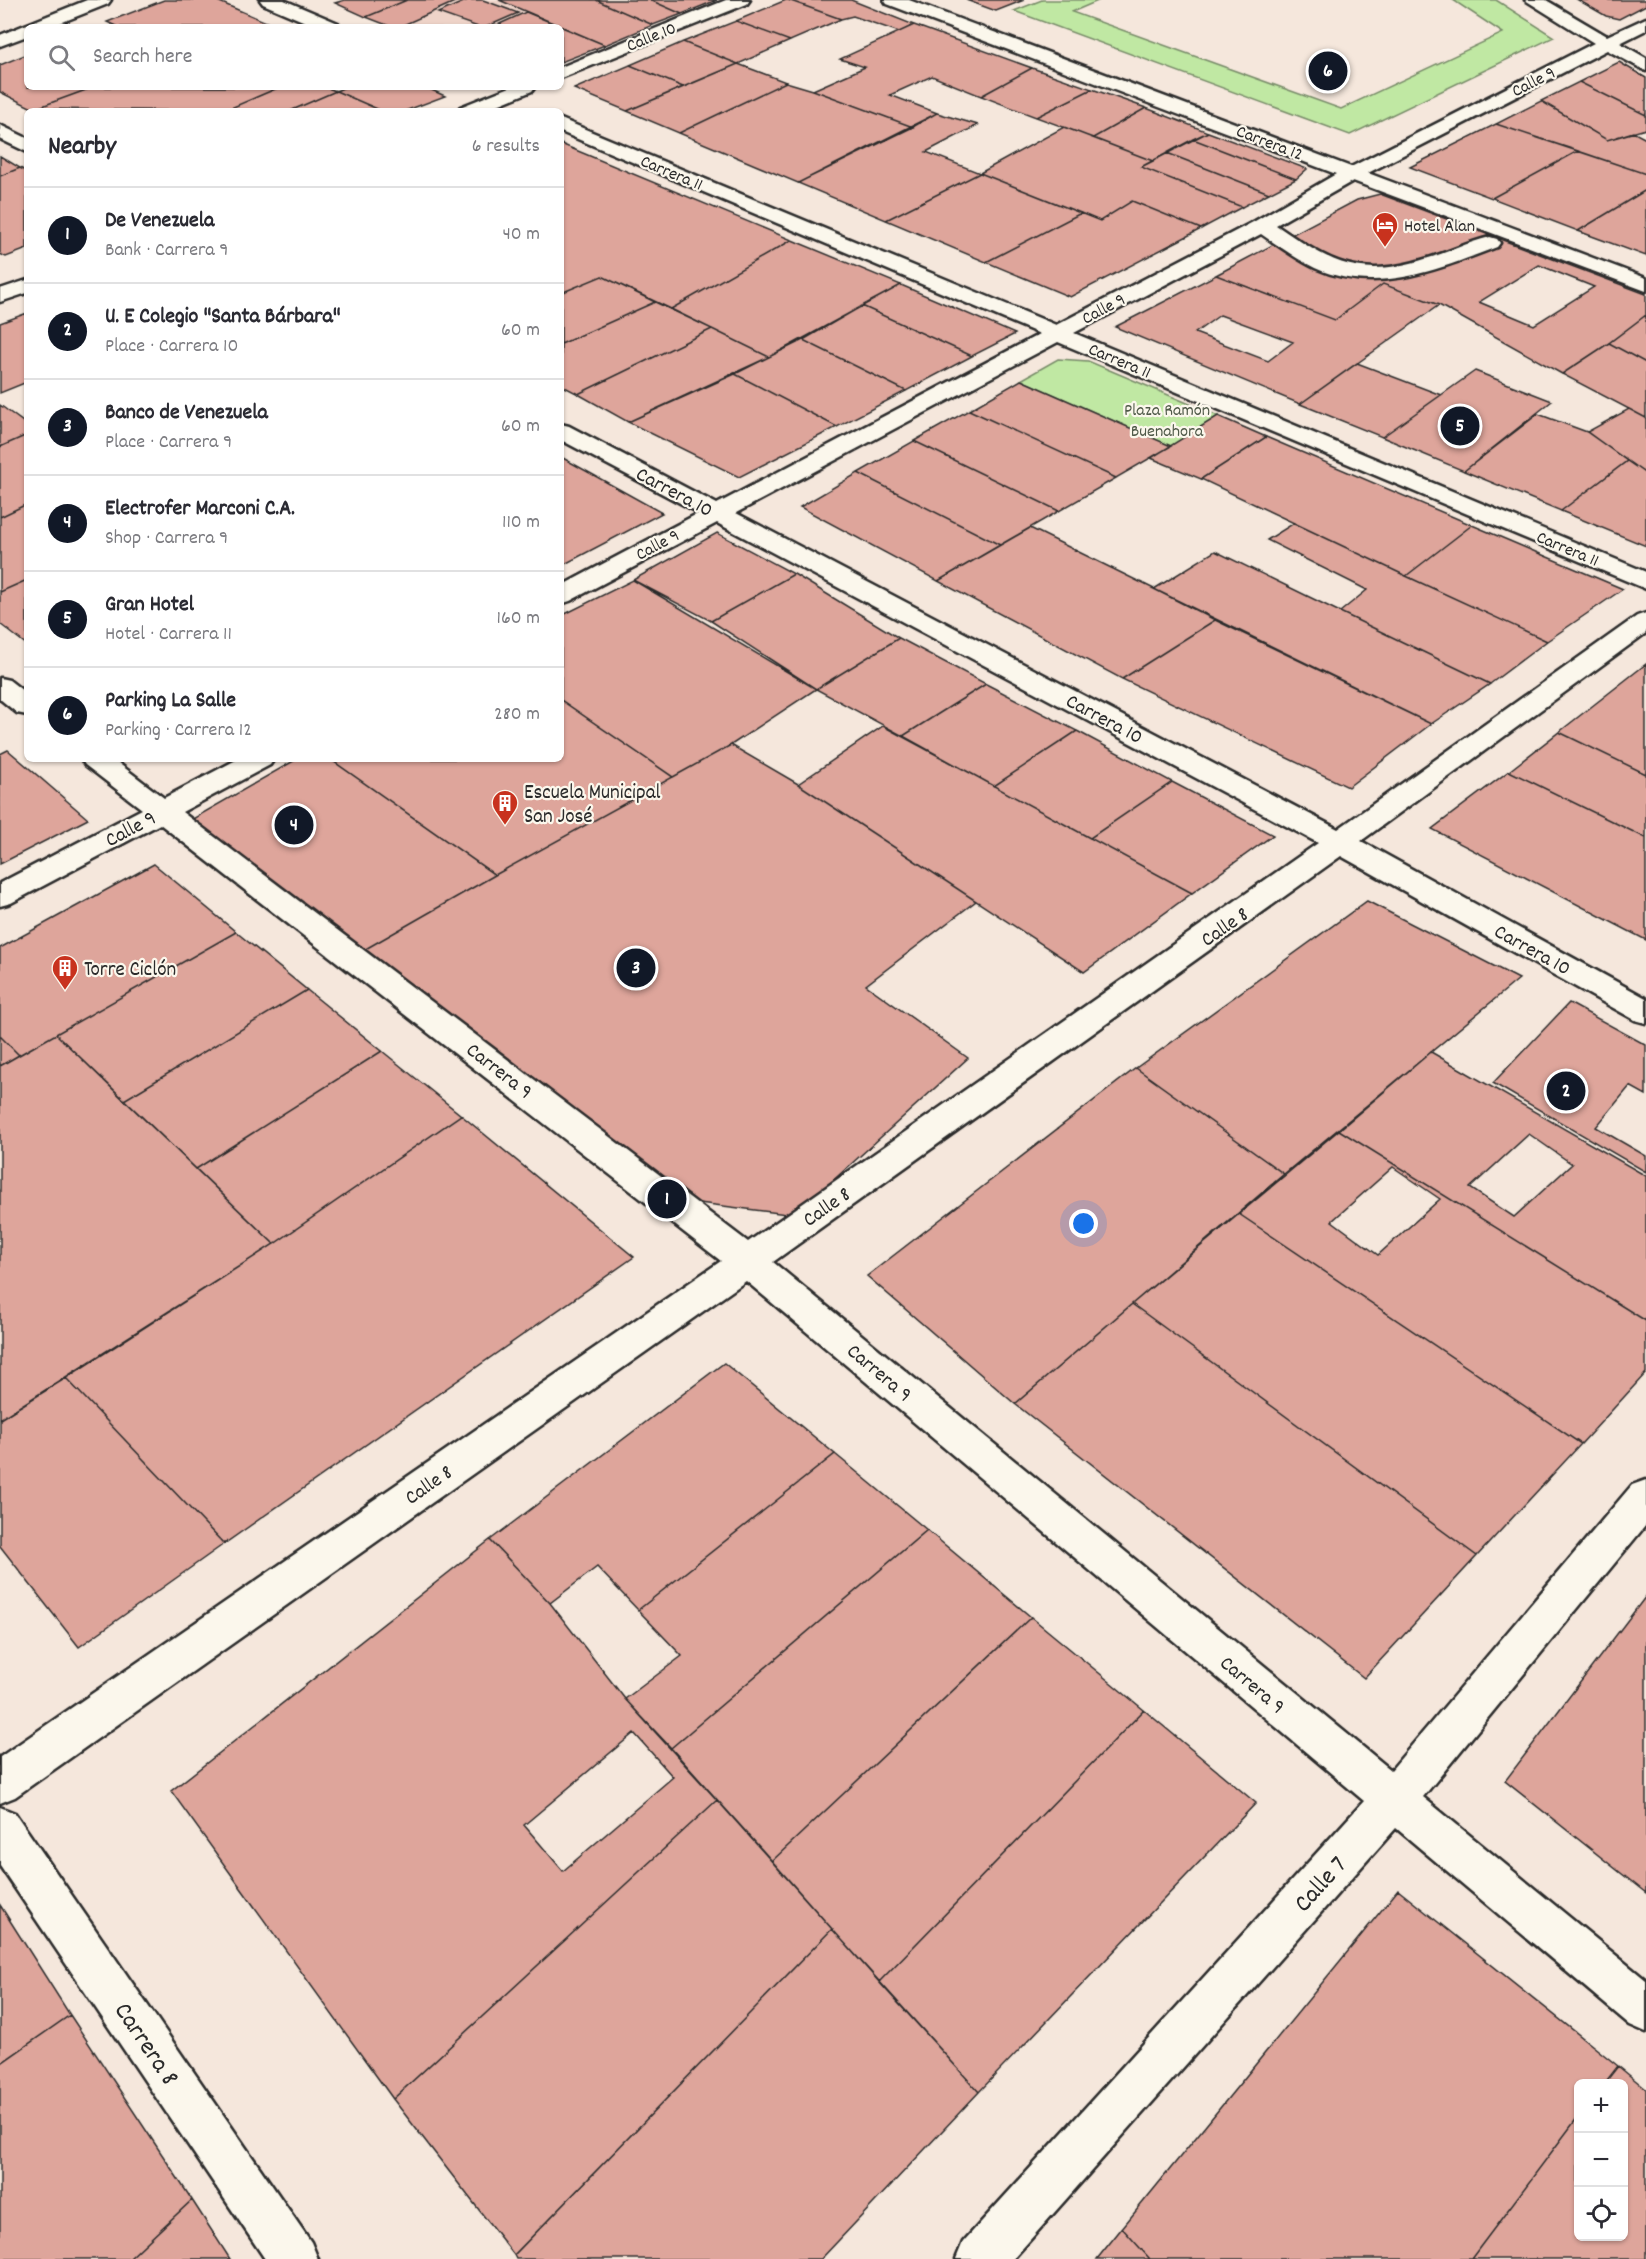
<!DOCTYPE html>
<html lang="en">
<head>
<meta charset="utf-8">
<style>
	:root { --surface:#fff; --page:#f2f2f3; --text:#2b2b33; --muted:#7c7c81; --line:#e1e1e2; --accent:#111827 }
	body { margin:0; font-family:Dekko,sans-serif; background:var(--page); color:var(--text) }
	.controls { position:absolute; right:18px; bottom:18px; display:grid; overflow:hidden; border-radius:9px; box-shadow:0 2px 4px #0004 }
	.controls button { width:54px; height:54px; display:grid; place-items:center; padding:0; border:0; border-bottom:2px solid var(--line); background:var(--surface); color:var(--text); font:30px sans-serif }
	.you { position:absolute; left:1084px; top:1224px; width:21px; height:21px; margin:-15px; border:4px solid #fff; border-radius:50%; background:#1a73e8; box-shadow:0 0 0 9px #1a73e833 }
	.badge { display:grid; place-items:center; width:39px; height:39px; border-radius:50%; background:var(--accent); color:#fff; font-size:20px; font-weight:700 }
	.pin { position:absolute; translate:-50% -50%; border:3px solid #fff; box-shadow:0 2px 6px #0006 }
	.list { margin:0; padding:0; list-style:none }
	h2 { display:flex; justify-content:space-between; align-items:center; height:78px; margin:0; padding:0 24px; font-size:26px }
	h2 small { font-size:20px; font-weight:400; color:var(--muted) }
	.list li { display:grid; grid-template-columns:39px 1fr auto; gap:18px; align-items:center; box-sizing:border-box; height:96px; padding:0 24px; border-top:2px solid var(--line) }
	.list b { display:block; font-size:22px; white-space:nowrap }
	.list p { margin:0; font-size:20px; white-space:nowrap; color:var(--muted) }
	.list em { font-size:20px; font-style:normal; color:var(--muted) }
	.icon { flex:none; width:33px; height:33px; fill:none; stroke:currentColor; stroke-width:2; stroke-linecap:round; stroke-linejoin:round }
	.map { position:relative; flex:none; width:1646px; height:2259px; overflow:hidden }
	.search { position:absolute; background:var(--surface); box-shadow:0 2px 4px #0004; left:24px; top:24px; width:540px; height:66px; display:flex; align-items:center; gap:15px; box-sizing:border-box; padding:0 21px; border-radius:9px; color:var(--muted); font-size:22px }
	.panel { position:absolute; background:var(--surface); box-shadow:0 2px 4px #0004; left:24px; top:108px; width:540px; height:654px; border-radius:9px }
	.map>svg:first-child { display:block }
</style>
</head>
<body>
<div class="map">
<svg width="1646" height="2259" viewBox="0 0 1646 2259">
	<rect width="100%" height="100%" fill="#f5e7dc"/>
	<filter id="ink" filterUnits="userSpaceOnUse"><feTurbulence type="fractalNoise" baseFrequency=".0167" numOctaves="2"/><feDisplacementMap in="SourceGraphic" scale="12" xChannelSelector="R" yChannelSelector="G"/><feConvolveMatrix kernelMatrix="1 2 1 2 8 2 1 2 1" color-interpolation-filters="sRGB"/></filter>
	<g filter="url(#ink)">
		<path fill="#eed3c8" d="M 459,0 L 499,0 L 526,12 L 493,27 L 399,27 Z"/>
		<path fill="#c0e8a3" stroke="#768a67" stroke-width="1.5" d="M 1042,0 L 1100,0 L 1072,12 L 1341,109 L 1503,33 L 1453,0 L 1496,0 L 1554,37 L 1350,135 L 1014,11 Z
			M 1058,359 L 1088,361 L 1218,416 L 1171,446 L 1021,380 Z"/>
		<path fill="#dea59b" stroke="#2b2b2b" stroke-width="1.5" fill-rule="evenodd" d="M 164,0 L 215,0 L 278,27 L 118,27 L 107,22 Z
			M 345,0 L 407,0 L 366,17 L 335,3 Z
			M 407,0 L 459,0 L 399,27 L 392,27 L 366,17 Z
			M 468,0 L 483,0 L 518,13 L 486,27 L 478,27 L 438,13 Z
			M 499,0 L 596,0 L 653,25 L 605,45 Z
			M 596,0 L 650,0 L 682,14 L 653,25 Z
			M 650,0 L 717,0 L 682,14 Z
			M 786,0 L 788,0 L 841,19 L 790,41 L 736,21 Z
			M 788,0 L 851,0 L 914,25 L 899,32 L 853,16 L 841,19 Z
			M 966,0 L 1024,0 L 996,11 Z
			M 1578,0 L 1646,0 L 1646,5 L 1619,19 L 1606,16 Z
			M 526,12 L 605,45 L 561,62 L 561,27 L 493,27 Z
			M 736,21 L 790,41 L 738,64 L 683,42 Z
			M 914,25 L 1032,68 L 981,96 L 932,76 L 890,95 L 937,113 L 913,127 L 813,90 L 865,67 L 840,59 Z
			M 683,42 L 738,64 L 683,87 L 630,65 Z
			M 27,54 L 27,87 L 94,87 L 34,109 L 0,92 L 0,65 Z
			M 1619,62 L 1646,78 L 1646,115 L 1579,82 Z
			M 738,64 L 786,82 L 679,133 L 627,111 Z
			M 630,65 L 683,87 L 627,111 L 574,89 Z
			M 1032,68 L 1092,89 L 1036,117 L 981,96 Z
			M 786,82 L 813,90 L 913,127 L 798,183 L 679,133 Z
			M 1579,82 L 1646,115 L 1646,129 L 1607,140 L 1541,101 Z
			M 94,87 L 266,87 L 273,90 L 224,111 L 34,109 Z
			M 280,87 L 325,87 L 336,91 L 290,111 L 224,111 Z
			M 345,87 L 425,87 L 445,96 L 405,111 L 382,111 L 336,91 Z
			M 1092,89 L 1146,108 L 1093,138 L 1036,117 Z
			M 336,91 L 382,111 L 290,111 Z
			M 1541,101 L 1607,140 L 1633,132 L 1646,139 L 1646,174 L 1496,124 Z
			M 1146,108 L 1208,132 L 1153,161 L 1093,138 Z
			M 937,113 L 978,125 L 926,152 L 980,173 L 886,220 L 798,183 Z
			M 1496,124 L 1578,151 L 1492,198 L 1410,167 Z
			M 1064,127 L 1153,161 L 1141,167 L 1242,207 L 1201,229 L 1132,201 L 1100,221 L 980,173 Z
			M 1208,132 L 1307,169 L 1296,179 L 1193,139 Z
			M 1193,139 L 1296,179 L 1269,193 L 1167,153 Z
			M 561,144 L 792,240 L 671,309 L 602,276 L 561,293 Z
			M 1578,151 L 1646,174 L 1646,190 L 1578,231 L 1492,198 Z
			M 1167,153 L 1269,193 L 1242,207 L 1141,167 Z
			M 0,156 L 20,168 L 0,176 Z
			M 20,168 L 27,172 L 27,249 L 6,257 L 0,254 L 0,176 Z
			M 980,173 L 1081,213 L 986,262 L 886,220 Z
			M 1646,190 L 1646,256 L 1578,231 Z
			M 1380,194 L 1646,294 L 1646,315 L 1609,343 L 1562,374 L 1439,305 L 1383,284 L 1335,320 L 1216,275 L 1357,200 ZM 1539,265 L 1594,287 L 1534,325 L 1479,302 Z
			M 1132,201 L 1201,229 L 1070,297 L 986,262 L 1081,213 L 1100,221 Z
			M 792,240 L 901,285 L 769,357 L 671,309 Z
			M 1216,275 L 1335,320 L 1383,284 L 1439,305 L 1300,404 L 1115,327 ZM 1220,315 L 1293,342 L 1268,361 L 1195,333 Z
			M 602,276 L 655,302 L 561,344 L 561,293 Z
			M 901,285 L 1015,334 L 972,356 L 862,306 Z
			M 655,302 L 712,329 L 578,394 L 561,385 L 561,344 Z
			M 862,306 L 972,356 L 906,391 L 803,340 Z
			M 27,313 L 27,382 L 0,393 L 0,323 Z
			M 1646,315 L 1646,363 L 1609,343 Z
			M 712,329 L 769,357 L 628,422 L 578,394 Z
			M 803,340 L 906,391 L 837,427 L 735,374 Z
			M 1609,343 L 1646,363 L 1646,418 L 1562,374 Z
			M 1357,363 L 1441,395 L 1382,437 L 1300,404 Z
			M 1475,371 L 1552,401 L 1464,471 L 1382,437 Z
			M 735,374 L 837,427 L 739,477 L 628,422 Z
			M 1021,380 L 1171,446 L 1116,478 L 969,410 Z
			M 0,405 L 27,425 L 27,435 L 0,447 Z
			M 1629,409 L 1646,418 L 1646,474 L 1587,432 Z
			M 969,410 L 1116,478 L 1059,511 L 914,441 Z
			M 1538,414 L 1587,432 L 1627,461 L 1561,511 L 1464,471 Z
			M 1218,416 L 1266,437 L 1201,479 L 1151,458 Z
			M 27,435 L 27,504 L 0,517 L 0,447 Z
			M 1266,437 L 1472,525 L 1406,576 L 1201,479 Z
			M 914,441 L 1059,511 L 1000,545 L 858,473 Z
			M 561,457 L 662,513 L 561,566 Z
			M 1627,461 L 1646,474 L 1646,546 L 1561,511 Z
			M 858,473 L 1000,545 L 938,581 L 800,507 Z
			M 27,504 L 27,580 L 0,592 L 0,517 Z
			M 1294,523 L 1406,576 L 1547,641 L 1490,684 L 1340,612 L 1367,590 L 1267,540 Z
			M 1472,525 L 1623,589 L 1547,641 L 1406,576 Z
			M 1030,528 L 1154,589 L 1215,620 L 1122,679 L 938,581 Z
			M 717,533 L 794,574 L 711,621 L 633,580 Z
			M 1215,551 L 1340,612 L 1490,684 L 1431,724 L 1154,589 Z
			M 794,574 L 899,638 L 816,689 L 711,621 Z
			M 27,580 L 27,645 L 0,624 L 0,592 Z
			M 633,580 L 816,689 L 731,745 L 673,777 L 561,700 L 561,616 Z
			M 1215,620 L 1431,724 L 1348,787 L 1122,679 Z
			M 899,638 L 986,684 L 903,736 L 816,689 Z
			M 1646,664 L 1646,774 L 1559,732 Z
			M 986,684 L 1077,731 L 994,786 L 903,736 Z
			M 561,700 L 673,777 L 495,875 L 330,759 L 561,759 Z
			M 883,726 L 1192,893 L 1084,972 L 798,784 Z
			M 1077,731 L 1172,782 L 1090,838 L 994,786 Z
			M 1559,732 L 1646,774 L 1646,838 L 1509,771 Z
			M 731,745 L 798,784 L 976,901 L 866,985 L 968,1058 L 795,1215 L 667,1199 L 362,951 L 495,875 Z
			M 8,750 L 88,819 L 0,864 L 0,754 Z
			M 297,759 L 330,759 L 495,875 L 362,951 L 315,912 L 189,821 Z
			M 1509,771 L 1646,838 L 1646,940 L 1432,829 Z
			M 1172,782 L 1273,835 L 1192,893 L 1090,838 Z
			M 154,864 L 236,932 L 19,1055 L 0,1036 L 0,948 Z
			M 1367,901 L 1519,979 L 1284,1174 L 1136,1068 Z
			M 236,932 L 307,990 L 124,1100 L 56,1034 Z
			M 307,990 L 382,1051 L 196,1169 L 124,1100 Z
			M 1569,1003 L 1646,1045 L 1646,1095 L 1630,1086 L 1596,1127 L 1646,1156 L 1646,1172 L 1493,1083 Z
			M 56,1034 L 274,1244 L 0,1419 L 0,1066 Z
			M 0,1036 L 19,1055 L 0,1066 Z
			M 382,1051 L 461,1115 L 274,1244 L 196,1169 Z
			M 1431,1052 L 1646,1176 L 1646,1321 L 1339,1130 ZM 1529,1134 L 1572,1164 L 1514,1217 L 1470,1188 Z
			M 1136,1068 L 1284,1174 L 1015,1404 L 867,1276 Z
			M 461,1115 L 634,1257 L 224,1544 L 66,1378 L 274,1244 Z
			M 1339,1130 L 1646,1321 L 1646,1373 L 1581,1444 L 1239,1214 ZM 1393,1167 L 1440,1199 L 1378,1255 L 1332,1221 Z
			M 1239,1214 L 1581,1444 L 1477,1556 L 1132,1304 Z
			M 1132,1304 L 1477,1556 L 1364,1678 L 1015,1404 Z
			M 724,1363 L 835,1454 L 638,1610 L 597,1567 L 550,1603 L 490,1540 Z
			M 66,1378 L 224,1544 L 79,1647 L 0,1546 L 0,1419 Z
			M 835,1454 L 927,1530 L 671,1748 L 625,1699 L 682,1656 L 638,1610 Z
			M 927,1530 L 1031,1617 L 772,1861 L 671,1748 Z
			M 490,1540 L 550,1603 L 625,1699 L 717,1800 L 393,2099 L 171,1791 ZM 634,1733 L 673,1777 L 563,1871 L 524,1825 Z
			M 1646,1596 L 1646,1893 L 1505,1781 Z
			M 1031,1617 L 1144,1710 L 879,1982 L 772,1861 Z
			M 1144,1710 L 1256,1803 L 979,2092 L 879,1982 Z
			M 717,1800 L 832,1929 L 514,2255 L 393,2099 Z
			M 1398,1890 L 1618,2066 L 1604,2084 L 1578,2084 L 1578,2117 L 1471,2259 L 1150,2259 L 1122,2228 Z
			M 0,1905 L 70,2015 L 0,2064 Z
			M 832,1929 L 979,2092 L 821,2259 L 516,2259 L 514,2255 Z
			M 70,2015 L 192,2200 L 129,2259 L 0,2259 L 0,2064 Z
			M 1618,2066 L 1646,2089 L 1646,2259 L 1471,2259 L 1578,2117 L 1578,2236 L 1624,2236 L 1624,2084 L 1604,2084 Z
			M 192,2200 L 230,2259 L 129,2259 Z
			M 1122,2228 L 1150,2259 L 1097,2259 Z"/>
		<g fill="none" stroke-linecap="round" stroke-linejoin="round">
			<g stroke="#2b2b2b" stroke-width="5">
				<path id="minor" d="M 87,0 L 111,0 L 108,4 L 50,27 L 27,27 L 27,36 L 0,46 L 0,35 Z
					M 260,0 L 284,0 L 338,23 L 341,27 L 317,27 L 263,4 Z
					M 726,0 L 750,0 L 747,4 L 561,78 L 561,67 Z
					M 884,0 L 909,0 L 1351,167 L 1594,43 L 1525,0 L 1546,0 L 1607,36 L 1646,18 L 1646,30 L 1620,43 L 1646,58 L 1646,71 L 1607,50 L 1368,173 L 1646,278 L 1646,291 L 1353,181 L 1276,225 C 1330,262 1358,280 1425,259 C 1447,253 1468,242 1490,237 L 1497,239 L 1500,243 L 1497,247 C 1439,269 1377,296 1315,268 C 1296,259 1279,246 1261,234 L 1074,333 L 1646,572 L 1646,589 L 1058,342 L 736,513 L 1338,829 L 1637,616 L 1646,613 L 1646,633 L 1361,841 L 1646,998 L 1646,1023 L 1635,1020 L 1341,856 L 773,1262 L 1391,1770 L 1632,1485 L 1646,1480 L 1646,1525 L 1423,1797 L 1646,1980 L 1646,2032 L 1630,2025 L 1396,1828 L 1013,2259 L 956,2259 L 963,2242 L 1364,1801 L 746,1281 L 15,1797 L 0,1803 L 0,1757 L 721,1261 L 160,824 L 11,903 L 0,906 L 0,883 L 142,809 L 85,765 L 81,759 L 113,759 L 164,798 L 238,759 L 274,759 L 270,765 L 182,812 L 748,1242 L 1318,843 L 717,523 L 570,601 L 561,604 L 561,586 L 699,513 L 561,440 L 561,424 L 569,426 L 717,504 L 1040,334 L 561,132 L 561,119 L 1056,325 L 1255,221 L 1336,174 L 887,4 Z
					M 510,87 L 535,87 L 532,91 L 483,111 L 458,111 L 460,107 Z
					M 0,125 L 27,138 L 27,152 L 0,139 Z
					M 27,280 L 27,293 L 0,302 L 0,289 Z
					M 0,678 L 9,680 L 27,694 L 27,715 L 17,713 L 0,699 Z
					M 0,1807 L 15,1813 L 311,2242 L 318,2259 L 265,2259 L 0,1866 Z"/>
			</g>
			<use href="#minor" fill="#fbf7ec" fill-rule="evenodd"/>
		</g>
	</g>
	<defs>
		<g id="hotel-pin" transform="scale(1.35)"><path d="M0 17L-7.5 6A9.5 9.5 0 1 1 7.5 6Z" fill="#c8321e" stroke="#fbf7ec"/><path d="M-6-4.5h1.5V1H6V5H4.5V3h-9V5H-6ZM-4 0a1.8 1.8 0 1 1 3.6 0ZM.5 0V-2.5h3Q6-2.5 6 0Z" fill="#fff"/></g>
		<g id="building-pin" transform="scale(1.35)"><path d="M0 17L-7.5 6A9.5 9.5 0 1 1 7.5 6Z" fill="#c8321e" stroke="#fbf7ec"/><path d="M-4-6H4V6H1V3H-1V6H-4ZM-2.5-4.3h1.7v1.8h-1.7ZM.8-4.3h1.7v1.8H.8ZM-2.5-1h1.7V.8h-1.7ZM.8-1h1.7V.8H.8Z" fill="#fff"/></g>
	</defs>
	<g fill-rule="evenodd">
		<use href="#hotel-pin" x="1385" y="225"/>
		<use href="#building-pin" x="505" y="803"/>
		<use href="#building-pin" x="65" y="968"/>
	</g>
	<g text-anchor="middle" stroke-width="4.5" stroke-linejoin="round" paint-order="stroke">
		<g font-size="18" fill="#2b2b2b" stroke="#fbf7ec">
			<text transform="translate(651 36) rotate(-22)" y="6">Calle 10</text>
			<text transform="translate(1533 81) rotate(-27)" y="6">Calle 9</text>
			<text transform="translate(1270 142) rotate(21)" y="6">Carrera 12</text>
			<text transform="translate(672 172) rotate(23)" y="6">Carrera 11</text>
			<text transform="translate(1103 308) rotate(-28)" y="6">Calle 9</text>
			<text transform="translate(1120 360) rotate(23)" y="6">Carrera 11</text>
			<text transform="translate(657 544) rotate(-28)" y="6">Calle 9</text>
			<text transform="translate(1568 548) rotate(23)" y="6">Carrera 11</text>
		</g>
		<g font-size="18" fill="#2b2b2b" stroke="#fbf7ec" text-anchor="start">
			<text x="1404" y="231">Hotel Alan</text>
		</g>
		<g font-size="18" fill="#505a49" stroke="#fbf7ec">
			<text x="1167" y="415">Plaza Ramón<tspan x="1167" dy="21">Buenahora</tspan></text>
		</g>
		<g font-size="21" fill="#2b2b2b" stroke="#fbf7ec">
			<text transform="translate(675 491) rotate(28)" y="7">Carrera 10</text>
			<text transform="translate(1105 718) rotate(28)" y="7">Carrera 10</text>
			<text transform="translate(130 828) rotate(-28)" y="7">Calle 9</text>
			<text transform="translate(1224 926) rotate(-35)" y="7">Calle 8</text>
			<text transform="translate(1533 949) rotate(29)" y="7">Carrera 10</text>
			<text transform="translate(500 1070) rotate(38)" y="7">Carrera 9</text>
			<text transform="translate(826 1206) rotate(-35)" y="7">Calle 8</text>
			<text transform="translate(880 1372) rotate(40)" y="7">Carrera 9</text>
			<text transform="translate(428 1484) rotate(-35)" y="7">Calle 8</text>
			<text transform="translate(1253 1684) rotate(40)" y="7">Carrera 9</text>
		</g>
		<g font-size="21" fill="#2b2b2b" stroke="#fbf7ec" text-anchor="start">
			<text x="524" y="798">Escuela Municipal<tspan x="524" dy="24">San José</tspan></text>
			<text x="84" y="975">Torre Ciclón</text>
		</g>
		<g font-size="26" fill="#2b2b2b" stroke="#fbf7ec">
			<text transform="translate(1319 1883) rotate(-48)" y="9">Calle 7</text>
			<text transform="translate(148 2043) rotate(56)" y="9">Carrera 8</text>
		</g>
	</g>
</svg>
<div class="controls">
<button>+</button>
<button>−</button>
<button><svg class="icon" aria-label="locate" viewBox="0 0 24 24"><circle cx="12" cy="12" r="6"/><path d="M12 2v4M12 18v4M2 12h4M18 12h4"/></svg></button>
</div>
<div class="you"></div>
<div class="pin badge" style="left:667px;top:1199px">1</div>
<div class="pin badge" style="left:1566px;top:1091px">2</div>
<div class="pin badge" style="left:636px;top:968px">3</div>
<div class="pin badge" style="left:294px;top:825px">4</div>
<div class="pin badge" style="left:1460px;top:426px">5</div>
<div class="pin badge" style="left:1328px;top:71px">6</div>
<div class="search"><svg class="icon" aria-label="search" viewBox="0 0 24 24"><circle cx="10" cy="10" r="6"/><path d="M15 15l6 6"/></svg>Search here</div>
<section class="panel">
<h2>Nearby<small>6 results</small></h2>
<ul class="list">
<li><span class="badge">1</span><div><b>De Venezuela</b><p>Bank · Carrera 9</p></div><em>40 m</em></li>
<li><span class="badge">2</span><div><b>U. E Colegio &quot;Santa Bárbara&quot;</b><p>Place · Carrera 10</p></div><em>60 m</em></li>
<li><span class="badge">3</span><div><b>Banco de Venezuela</b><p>Place · Carrera 9</p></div><em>60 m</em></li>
<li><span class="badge">4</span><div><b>Electrofer Marconi C.A.</b><p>Shop · Carrera 9</p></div><em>110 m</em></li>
<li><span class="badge">5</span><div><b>Gran Hotel</b><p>Hotel · Carrera 11</p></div><em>160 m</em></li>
<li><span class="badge">6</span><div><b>Parking La Salle</b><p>Parking · Carrera 12</p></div><em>280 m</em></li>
</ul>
</section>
</div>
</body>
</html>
